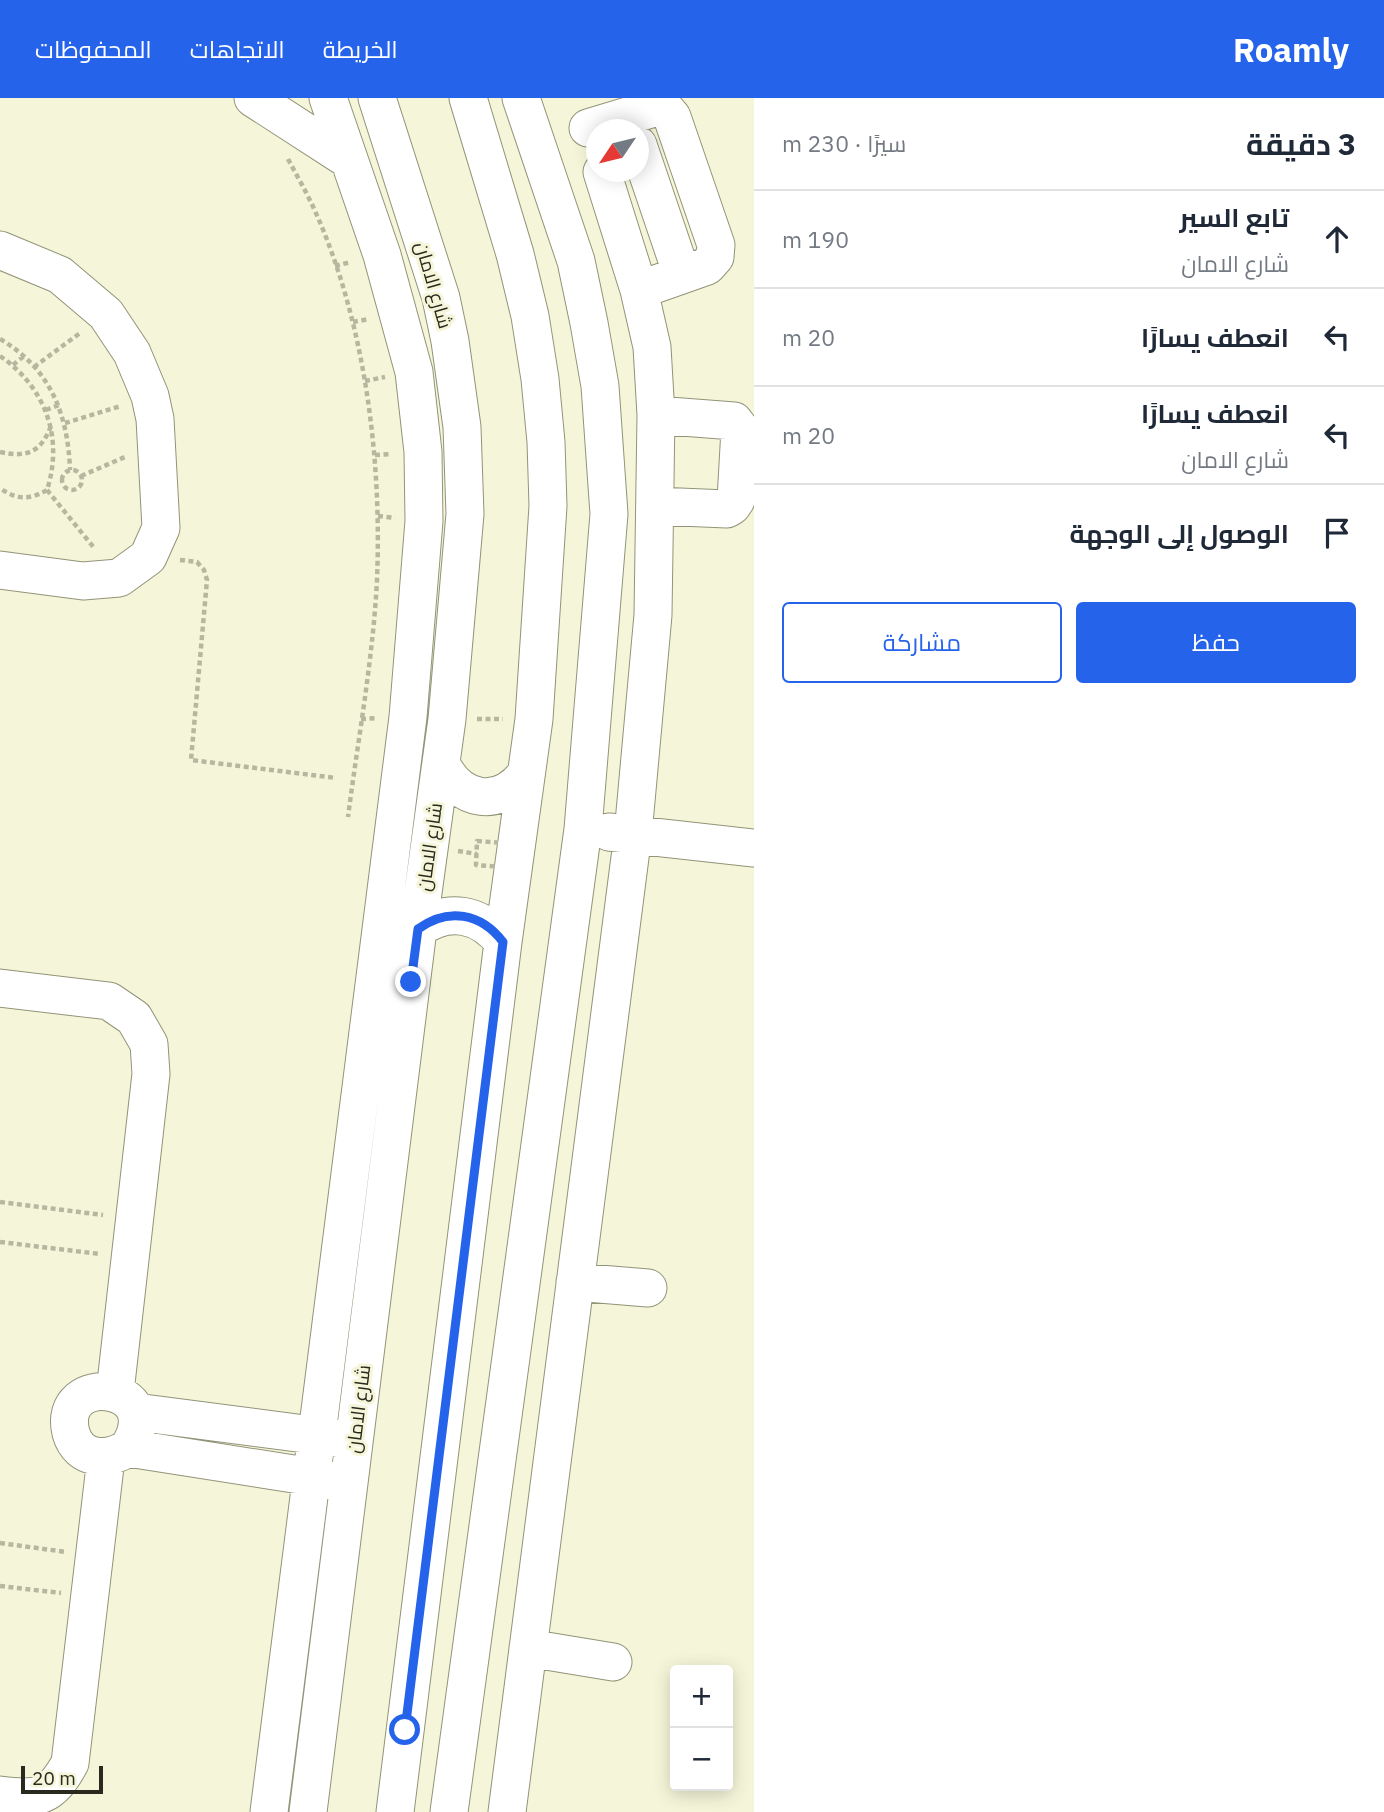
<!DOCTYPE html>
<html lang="ar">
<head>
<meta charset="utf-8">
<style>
	:root { --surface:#fff; --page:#f6f6f7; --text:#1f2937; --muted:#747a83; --line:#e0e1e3; --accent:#2563eb }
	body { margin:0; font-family:"IBM Plex Sans",Cairo,sans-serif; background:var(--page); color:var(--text); direction:rtl }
	.controls { position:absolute; right:21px; bottom:21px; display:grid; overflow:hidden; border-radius:7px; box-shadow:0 4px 18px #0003 }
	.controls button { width:63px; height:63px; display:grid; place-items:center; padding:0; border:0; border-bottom:2px solid var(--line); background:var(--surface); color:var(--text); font:35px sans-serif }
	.compass { position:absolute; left:586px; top:21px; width:63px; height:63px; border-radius:50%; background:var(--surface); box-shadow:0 4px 18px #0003; rotate:235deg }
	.scale { position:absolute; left:21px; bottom:18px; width:82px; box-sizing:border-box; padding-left:7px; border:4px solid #29291e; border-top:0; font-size:19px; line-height:24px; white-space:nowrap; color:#29291e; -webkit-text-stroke:5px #f5f6d9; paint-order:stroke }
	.stop { position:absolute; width:21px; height:21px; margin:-16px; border:5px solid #2563eb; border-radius:50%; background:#fff }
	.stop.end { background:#2563eb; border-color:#fff; box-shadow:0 2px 7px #0008 }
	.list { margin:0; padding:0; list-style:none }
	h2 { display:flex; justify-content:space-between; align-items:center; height:91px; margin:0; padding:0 28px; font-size:30px }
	h2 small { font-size:23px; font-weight:400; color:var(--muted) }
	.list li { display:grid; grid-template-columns:46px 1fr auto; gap:21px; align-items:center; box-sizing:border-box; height:98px; padding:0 28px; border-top:2px solid var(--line) }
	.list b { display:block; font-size:26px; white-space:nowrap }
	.list p { margin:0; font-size:23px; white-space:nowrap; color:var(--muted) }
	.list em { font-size:23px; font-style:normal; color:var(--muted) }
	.actions { display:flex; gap:14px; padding:21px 28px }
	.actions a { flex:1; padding:16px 0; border:2px solid var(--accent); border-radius:7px; text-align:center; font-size:24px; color:var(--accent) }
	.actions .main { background:var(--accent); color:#fff }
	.icon { flex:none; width:38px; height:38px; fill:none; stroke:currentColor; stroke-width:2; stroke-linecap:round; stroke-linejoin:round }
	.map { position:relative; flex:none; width:754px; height:1714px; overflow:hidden; direction:ltr }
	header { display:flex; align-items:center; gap:42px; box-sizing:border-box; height:98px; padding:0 35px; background:var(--accent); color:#fff }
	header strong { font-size:33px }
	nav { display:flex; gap:38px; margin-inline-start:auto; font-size:24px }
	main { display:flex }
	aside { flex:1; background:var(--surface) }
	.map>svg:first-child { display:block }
</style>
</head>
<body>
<header>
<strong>Roamly</strong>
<nav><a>الخريطة</a><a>الاتجاهات</a><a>المحفوظات</a></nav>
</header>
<main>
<aside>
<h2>3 دقيقة<small>سيرًا · 230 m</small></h2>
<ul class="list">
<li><svg class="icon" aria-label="ahead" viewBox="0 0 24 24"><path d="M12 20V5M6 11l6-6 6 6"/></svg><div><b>تابع السير</b><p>شارع الامان</p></div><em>190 m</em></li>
<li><svg class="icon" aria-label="left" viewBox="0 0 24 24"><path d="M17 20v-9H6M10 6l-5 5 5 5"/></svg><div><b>انعطف يسارًا</b></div><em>20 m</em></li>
<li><svg class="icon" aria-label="left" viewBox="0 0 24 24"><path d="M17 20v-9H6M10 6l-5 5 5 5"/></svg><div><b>انعطف يسارًا</b><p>شارع الامان</p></div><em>20 m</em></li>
<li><svg class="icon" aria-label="arrive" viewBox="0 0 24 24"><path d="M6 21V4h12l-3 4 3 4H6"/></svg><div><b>الوصول إلى الوجهة</b></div></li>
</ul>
<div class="actions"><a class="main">حفظ</a><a>مشاركة</a></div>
</aside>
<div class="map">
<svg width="754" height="1714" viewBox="0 0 754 1714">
	<rect width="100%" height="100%" fill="#f5f6d9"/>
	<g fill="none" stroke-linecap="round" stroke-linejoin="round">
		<g stroke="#929378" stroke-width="39">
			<path id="minor" d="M 253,0 L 349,62
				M 588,30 L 657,9 L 666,12 L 672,19 L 716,147 L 715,159 L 707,168 L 639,192
				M 638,47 L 682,177
				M 0,152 L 60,177 L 106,216 L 132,255 L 150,298 L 155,321 L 161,430 L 148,459 L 119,480 L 83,483 L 0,472
				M 656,408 L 727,411 L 732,408 L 736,402 L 740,331 L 734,323 L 656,317
				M 441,665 C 459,704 499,711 526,676
				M 609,734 L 754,750
				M 418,831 C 448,809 480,815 503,844
				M 0,890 L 109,903 L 134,920 L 149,946 L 151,976 L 115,1294
				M 575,1184 L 648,1190
				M 136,1314 L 343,1341
				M 128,1350 C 170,1284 55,1272 71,1335 C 79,1363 108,1363 128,1350 L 338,1383
				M 528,1550 L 613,1564
				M 0,1697 C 38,1702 51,1700 70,1665 L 106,1360
				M 269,1714 L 408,619 L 424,423 L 423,354 L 414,274 L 382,157 L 328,0
				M 308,1714 L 418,831 L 447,621 L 465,416 L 462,329 L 450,243 L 441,200 L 377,0
				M 395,1714 L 503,844 L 534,621 L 548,408 L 546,344 L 540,281 L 530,218 L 515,156 L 468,0
				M 449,1714 L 583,731 L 609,416 L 600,288 L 589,225 L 576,163 L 521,0
				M 507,1714 L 633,736 L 653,517 L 656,317 L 652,249 L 639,192 L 602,74"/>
		</g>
		<path stroke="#b7b7a0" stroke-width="4.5" stroke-dasharray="5 3.5" stroke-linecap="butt" d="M 288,61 C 297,78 307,95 315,113 C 365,224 382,361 377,482 C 373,561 358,641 348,719
			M 335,168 L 351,164
			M 353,224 L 369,221
			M 0,241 C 50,270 68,316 70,372
			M 0,258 C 45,289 64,339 47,392 C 30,402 16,402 0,390
			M 13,267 L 24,258
			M 34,269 L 80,235
			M 365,283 L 385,279
			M 46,312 L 59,307
			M 65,325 L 121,308
			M 0,354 C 27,360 41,354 51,328
			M 375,357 L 391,356
			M62 382a10 10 0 1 1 20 0a10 10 0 1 1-20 0Z
			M 81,378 L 125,359
			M 47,392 L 95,451
			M 378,418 L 395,420
			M 180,462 L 197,464 L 204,472 L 207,482 L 191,662 L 336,680
			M 361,621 L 377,620
			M 477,621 L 503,621
			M 477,743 L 504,745 L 503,769 L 476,767 Z
			M 458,753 L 477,756
			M 0,1104 L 103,1117
			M 0,1144 L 100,1156
			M 0,1445 L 66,1454
			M 0,1488 L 61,1495"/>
		<use href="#minor" stroke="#fff" stroke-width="37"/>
	</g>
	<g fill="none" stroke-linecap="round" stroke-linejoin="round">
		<path stroke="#2563eb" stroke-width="9" d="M 405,1632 L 503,844 C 481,815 448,809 418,831 L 411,884"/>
	</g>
	<g text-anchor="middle" stroke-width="6" stroke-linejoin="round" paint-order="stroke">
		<g font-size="19" fill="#29291e" stroke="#f5f6d9">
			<text transform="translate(434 187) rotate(74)" y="7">شارع الامان</text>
			<text transform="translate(429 749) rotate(-82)" y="7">شارع الامان</text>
			<text transform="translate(358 1311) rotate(-83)" y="7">شارع الامان</text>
		</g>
	</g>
</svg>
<div class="controls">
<button>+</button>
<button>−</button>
</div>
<svg class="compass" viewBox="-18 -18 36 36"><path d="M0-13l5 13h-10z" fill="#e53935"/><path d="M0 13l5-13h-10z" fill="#747a83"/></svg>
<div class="scale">20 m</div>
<div class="stop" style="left:405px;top:1632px"></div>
<div class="stop end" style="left:411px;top:884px"></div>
</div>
</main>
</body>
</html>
